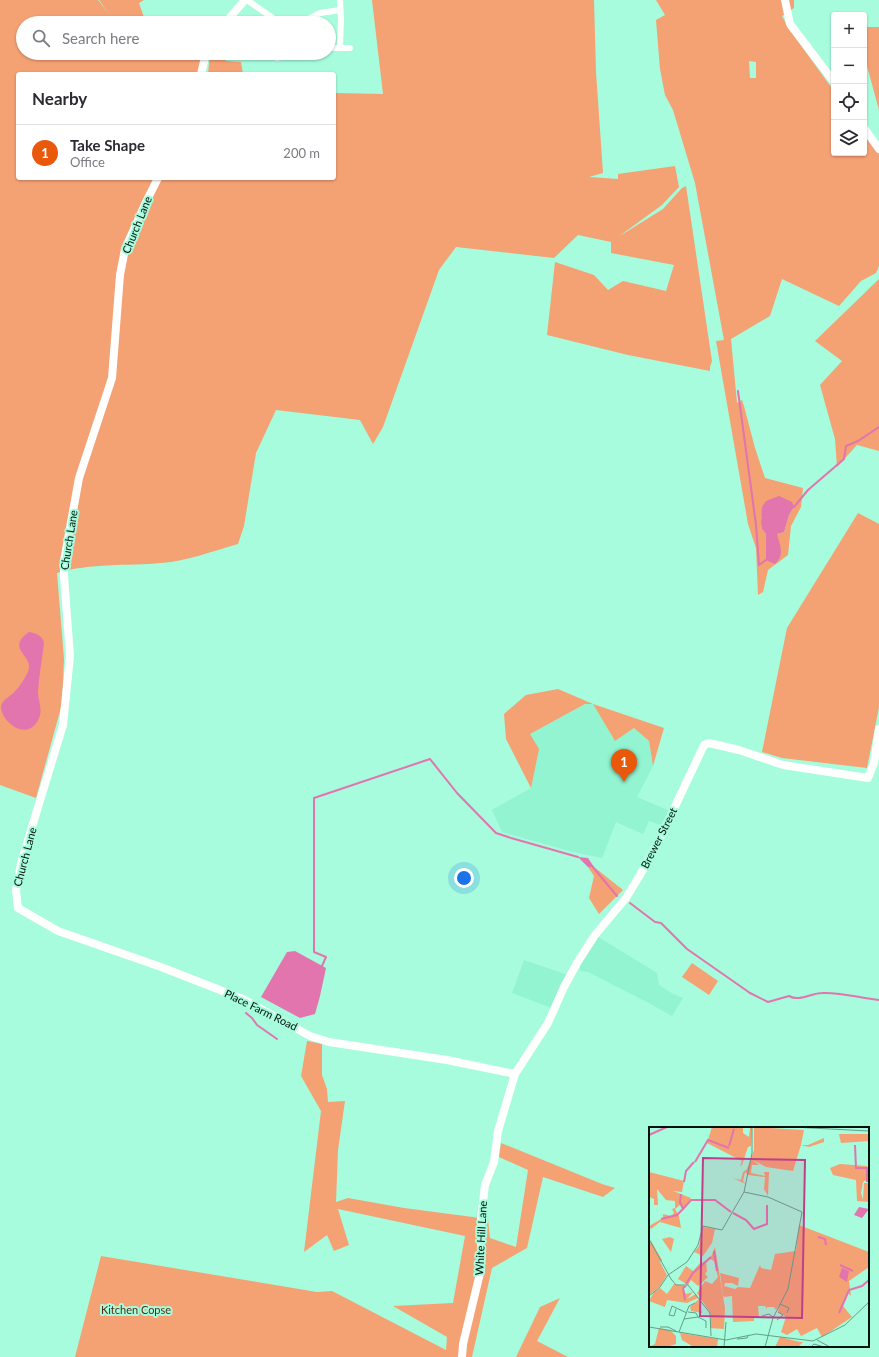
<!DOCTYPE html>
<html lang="en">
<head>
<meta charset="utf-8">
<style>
	:root { --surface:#fff; --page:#f2f2f3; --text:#2b2b33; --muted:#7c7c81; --line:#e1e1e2; --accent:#ea580c }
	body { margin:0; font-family:Lato,sans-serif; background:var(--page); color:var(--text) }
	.controls { position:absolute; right:12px; top:12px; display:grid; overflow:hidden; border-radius:4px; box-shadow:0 1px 3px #0004 }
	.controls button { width:36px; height:36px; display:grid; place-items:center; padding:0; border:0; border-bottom:1px solid var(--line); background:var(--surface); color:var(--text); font:20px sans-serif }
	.you { position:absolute; left:464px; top:878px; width:14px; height:14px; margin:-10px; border:3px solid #fff; border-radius:50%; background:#1a73e8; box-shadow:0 0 0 6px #1a73e833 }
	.badge { display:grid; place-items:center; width:26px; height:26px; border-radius:50%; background:var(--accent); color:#fff; font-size:13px; font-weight:700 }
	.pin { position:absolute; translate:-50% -33px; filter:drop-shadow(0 1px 2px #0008) }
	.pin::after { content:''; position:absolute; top:21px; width:14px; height:12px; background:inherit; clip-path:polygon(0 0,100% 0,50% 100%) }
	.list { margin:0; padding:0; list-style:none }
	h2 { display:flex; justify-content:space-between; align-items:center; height:52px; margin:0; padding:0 16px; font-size:17px }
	h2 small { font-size:13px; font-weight:400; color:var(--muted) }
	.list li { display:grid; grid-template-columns:26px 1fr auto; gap:12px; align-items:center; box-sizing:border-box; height:56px; padding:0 16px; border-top:1px solid var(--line) }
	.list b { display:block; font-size:15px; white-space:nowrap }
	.list p { margin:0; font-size:13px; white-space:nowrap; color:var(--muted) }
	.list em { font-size:13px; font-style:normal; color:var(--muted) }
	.icon { flex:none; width:22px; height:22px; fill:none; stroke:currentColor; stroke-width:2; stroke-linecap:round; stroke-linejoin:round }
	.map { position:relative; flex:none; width:879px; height:1357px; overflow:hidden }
	.search { position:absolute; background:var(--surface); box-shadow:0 1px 3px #0004; left:16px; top:16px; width:320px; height:44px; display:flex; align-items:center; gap:10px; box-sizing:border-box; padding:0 14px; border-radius:22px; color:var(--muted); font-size:15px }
	.panel { position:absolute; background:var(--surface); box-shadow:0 1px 3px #0004; left:16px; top:72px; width:320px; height:108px; border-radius:4px }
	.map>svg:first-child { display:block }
</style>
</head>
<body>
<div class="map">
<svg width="879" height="1357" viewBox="0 0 879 1357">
	<rect width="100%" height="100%" fill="#a6fcdc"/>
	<path fill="#93f4d1" d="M 585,704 L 593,704 L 615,741 L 634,728 L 649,741 L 653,766 L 637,797 L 670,811 L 663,826 L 649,821 L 643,834 L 616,822 L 602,858 L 573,852 L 502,832 L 492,810 L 531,788 L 529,734 Z
		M 595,935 L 657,973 L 659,985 L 673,994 L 683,998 L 672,1016 L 647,1002 L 588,972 L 580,971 L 580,964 Z
		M 524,960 L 568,975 L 552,1008 L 512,993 Z"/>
	<path fill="#f4a174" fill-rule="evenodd" d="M 0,0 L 98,0 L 109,14 L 99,0 L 144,0 L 139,3 L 146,23 L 23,23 L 23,53 L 204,53 L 202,74 L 18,74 L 18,178 L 334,178 L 334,93 L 383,94 L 372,0 L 594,0 L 596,72 L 603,173 L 589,177 L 618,179 L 618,174 L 675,166 L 679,187 L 662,205 L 618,237 L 663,209 L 682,188 L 686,186 L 712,361 L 710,367 L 710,371 L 628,355 L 547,335 L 555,262 L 594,275 L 608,290 L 623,281 L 666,291 L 674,265 L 611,253 L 611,242 L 578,235 L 554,258 L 456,247 L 439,270 L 383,427 L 373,444 L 360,420 L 276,410 L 256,453 L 244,526 L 238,544 C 213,551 187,561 161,563 C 127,566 90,563 57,573 L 64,659 L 62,704 L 36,798 L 0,785 Z
		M 656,0 L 794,0 L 794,8 L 782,16 L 789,29 L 834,91 L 834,153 L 864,153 L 864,132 L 879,153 L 879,266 L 876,273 L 861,281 L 839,306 L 782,279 L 770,316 L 731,339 L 737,403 L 742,400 L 744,406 L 755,448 L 765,478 L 803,488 L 801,507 L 791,526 L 788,555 L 768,570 L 763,592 L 758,595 L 756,548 L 748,524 L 716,341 L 724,340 L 695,183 L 673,110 L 665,95 L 660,69 L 656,20 L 665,15 ZM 749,61 L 756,62 L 756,78 L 750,78 ZM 794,507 L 789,515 L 784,532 L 776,534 L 766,560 L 766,534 L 762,529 L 761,517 Z
		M 864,27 L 879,27 L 879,110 L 864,55 Z
		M 210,53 L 227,53 L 226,61 L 241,62 L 243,74 L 208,74 Z
		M 879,279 L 879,451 L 857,445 L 837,467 L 835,439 L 820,385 L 842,361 L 815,341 Z
		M 858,513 L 879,524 L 879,707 L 867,768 L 782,758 L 762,752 L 787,628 Z
		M 558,689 L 593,704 L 664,728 L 653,766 L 649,741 L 634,728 L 615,741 L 593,704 L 585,704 L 530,734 L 539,749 L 531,788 L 506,739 L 504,714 L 526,695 Z
		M 588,867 L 594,867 L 623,890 L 599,914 L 589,898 L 594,876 Z
		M 692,963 L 718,981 L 709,995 L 682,977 Z
		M 307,1041 L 322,1044 L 322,1075 L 327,1089 L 328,1102 L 345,1101 L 338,1150 L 336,1202 L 348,1198 L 404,1208 L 488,1219 L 490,1238 L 516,1247 L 528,1170 L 499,1157 L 501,1143 L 602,1184 L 615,1188 L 603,1197 L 543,1177 L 527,1248 L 492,1268 L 472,1357 L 75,1357 L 101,1256 L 317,1292 L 332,1291 L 446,1350 L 447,1337 L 393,1306 L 453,1303 L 465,1236 L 338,1209 L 349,1245 L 334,1251 L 327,1235 L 304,1252 L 321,1111 L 301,1076 Z
		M 560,1298 L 537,1341 L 568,1357 L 516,1357 L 540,1307 Z"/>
	<path fill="#e274ae" d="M 779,496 L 792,502 L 794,507 L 789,515 L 784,532 L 777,534 C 780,546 785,555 775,564 L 766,560 L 766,534 L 762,529 L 761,523 L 762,507 L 766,501 Z
		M 29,632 C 36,633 43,636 44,643 C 42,659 39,676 38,692 C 38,701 43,709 39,718 C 28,744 0,721 1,706 C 3,700 7,698 11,695 C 17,691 28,675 29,668 C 31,655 6,648 29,632 Z
		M 578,857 L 588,858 L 594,867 L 588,867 Z
		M 295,951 L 326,968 L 320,996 L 315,1014 L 300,1018 L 261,997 L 287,952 Z"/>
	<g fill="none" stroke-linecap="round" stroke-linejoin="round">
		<path stroke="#e274ae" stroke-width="2" d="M 738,391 L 756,525 L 759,565 L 766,560
			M 794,507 L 808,490 L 844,459 L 846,446 L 858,441 L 879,427
			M 592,866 L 617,896
			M 630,903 L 655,922 L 661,923 L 687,949 L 750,993 L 768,1002 L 789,996 C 800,1002 811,993 822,993 C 841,992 860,998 879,1000
			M 322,966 L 326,957 L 314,952 L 314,798 L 430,759 L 457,793 L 496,833 L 511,838 L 578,857
			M 246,1013 L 252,1018 L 257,1025 L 277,1039"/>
		<path stroke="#fff" stroke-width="6" d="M 247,0 L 280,23
			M 301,23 L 320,13 L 340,10
			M 329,48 L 340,48 L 341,19 L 340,0
			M 340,48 L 350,48
			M 277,58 L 277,53"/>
		<path stroke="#fff" stroke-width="8" d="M 785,0 L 790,24 L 834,82
			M 225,23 L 245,0
			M 201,74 L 206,53
			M 864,128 L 879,149
			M 158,178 L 145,204 L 125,249 L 120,275 L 112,378 L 79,478 L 64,561 L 64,576 L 70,656 L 63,725 L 21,863 L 16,890 L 18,908 L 58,931 L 161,967 L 243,999 L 310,1036 L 329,1042 L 447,1060 L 515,1074
			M 462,1357 L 463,1344 L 481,1269 L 481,1219 L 485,1185 L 494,1162 L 498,1131 L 515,1074 L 548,1023 L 564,987 L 577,963 L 595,935 L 626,898 L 640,875 L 662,834 L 704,745 L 709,743 L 739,750 L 783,765 L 868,778 L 874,763 L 879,729"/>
	</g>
	<g text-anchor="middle" stroke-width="4" stroke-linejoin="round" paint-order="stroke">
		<g font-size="11" fill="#00130c" stroke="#a6fcdc">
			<text transform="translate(137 225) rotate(-68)" y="4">Church Lane</text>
			<text transform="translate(69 540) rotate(-81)" y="4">Church Lane</text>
			<text transform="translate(659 838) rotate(-63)" y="4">Brewer Street</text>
			<text transform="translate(25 857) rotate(-75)" y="4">Church Lane</text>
			<text transform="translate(261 1010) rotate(26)" y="4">Place Farm Road</text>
			<text transform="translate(481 1238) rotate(-87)" y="4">White Hill Lane</text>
		</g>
		<g font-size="11" fill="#552a11" stroke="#a6fcdc">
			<text x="136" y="1314">Kitchen Copse</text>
		</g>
	</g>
	<g transform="translate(649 1127)">
		<rect width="220" height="220" fill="#a6fcdc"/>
		<path d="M 63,0 L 94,0 L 94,6 L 100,10 L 101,1 L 96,0 L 103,0 L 102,19 L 99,20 L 93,38 L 91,39 L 93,34 L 58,16 ZM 105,0 L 155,3 L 152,18 L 159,18 L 175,11 L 175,15 L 160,20 L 152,18 L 144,44 L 117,40 L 104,33 L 110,38 L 103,38 L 102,46 L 116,49 L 115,45 L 120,45 L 119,69 L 115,62 L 116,50 L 99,48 L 96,45 L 94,54 L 97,57 L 84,51 L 92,53 L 94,45 L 98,42 L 105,23 ZM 190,7 L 220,7 L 220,14 L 192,16 ZM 191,37 L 218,39 L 217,53 L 214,55 L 212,66 L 214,73 L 215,56 L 220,56 L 220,75 L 208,74 L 207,53 L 184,48 L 181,41 ZM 0,45 L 35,54 L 33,65 L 24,64 L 42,71 L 34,82 L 31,78 L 26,82 L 30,89 L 32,101 L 11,95 L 2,102 L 0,99 L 14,91 L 14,87 L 22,89 L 25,86 L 23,82 L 26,81 L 26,74 L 17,73 L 8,62 L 9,78 L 5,78 L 5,72 L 0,70 ZM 150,98 L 220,125 L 220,140 L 200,154 L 202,169 L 199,166 L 194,179 L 203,190 L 173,210 L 168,201 L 152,209 L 148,202 L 138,208 L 132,205 L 137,190 L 129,185 L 130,179 L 127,183 L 125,180 L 118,180 L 118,182 L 116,179 L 109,179 L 110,191 L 105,191 L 105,194 L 84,195 L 83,169 L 75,170 L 74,168 L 71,146 L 90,151 L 89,159 L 83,156 L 76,156 L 75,159 L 86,162 L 89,160 L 101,161 L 111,138 L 112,141 L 122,143 L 126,127 L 147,124 ZM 54,100 L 66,102 L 63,116 L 54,129 L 45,125 L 50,119 ZM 21,110 L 25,112 L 22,125 L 13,112 ZM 2,114 L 13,133 L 11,135 L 18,148 L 11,159 L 0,168 L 0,119 ZM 66,120 L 76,181 L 75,202 L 61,201 L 62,187 L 48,166 L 56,154 L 63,157 L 69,150 L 65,134 L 61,132 ZM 57,135 L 58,144 L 56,147 L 59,150 L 49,159 L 42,153 L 39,158 L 29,152 L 37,139 L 44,144 L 51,136 ZM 25,157 L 37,159 L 34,161 L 37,167 L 44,165 L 38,172 L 47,167 L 49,171 L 38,176 L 18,173 L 16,180 L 0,174 L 5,165 L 11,161 L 18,167 ZM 50,172 L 53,186 L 42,184 L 41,180 ZM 10,201 L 21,203 L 27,209 L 27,217 L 17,220 L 0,220 L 6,217 ZM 31,206 L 69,212 L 68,220 L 43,219 L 33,213 ZM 131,210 L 151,215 L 154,215 L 149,220 L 126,220 Z" fill="#f4a174"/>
		<path d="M 210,80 L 220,82 L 213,91 L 205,88 ZM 193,141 L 200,144 L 198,155 L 190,150 Z" fill="#e274ae"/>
		<path fill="none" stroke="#e274ae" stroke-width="2" d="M 0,8 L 18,0M 206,18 L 207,41 L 219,41M 80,19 L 85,2M 46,35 L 59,13 L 80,21M 218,42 L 218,54 L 220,54M 35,55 L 37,44 L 45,35M 34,82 L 42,73 L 66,73 L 82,85M 84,86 L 97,93 L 105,102 L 118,97 L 118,78M 12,92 L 28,88 L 34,82 L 31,75 L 32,67M 169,110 L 176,112 L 177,118M 65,124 L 68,144M 191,138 L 204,144M 37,157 L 44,146 L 62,130M 36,173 L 34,161 L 37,159M 190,186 L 200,163 L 213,159 L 220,153"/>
		<path fill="none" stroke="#649f89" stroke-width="1" d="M 143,0 L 220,4M 95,65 L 119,70 L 153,85 L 139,162 L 124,191 L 116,220M 0,112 L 22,152 L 27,158 L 39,158 L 61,186 L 62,209M 19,148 L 38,135 L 49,118 L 54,99 L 73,103 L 95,65 L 103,26 L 103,0M 0,169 L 11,160 L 19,148M 131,177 L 140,181 L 138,186M 27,182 L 25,189 L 20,188 L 23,179 L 38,186M 113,189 L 120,187 L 124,190M 49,190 L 57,194 L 57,201M 35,192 L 49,190 L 47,186 L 39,185M 128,193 L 134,188 L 129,185M 0,200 L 77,213 L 107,207 L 164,214 L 196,198 L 220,175M 11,200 L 19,200 L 27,204M 30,205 L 40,179 L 46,176M 88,212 L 98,211 L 99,209M 168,213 L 181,220M 75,220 L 77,195M 162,220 L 165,217 L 175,220"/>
		<path fill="#c03f89" fill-opacity="0.15" stroke="#c03f89" stroke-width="2" d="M 54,31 L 156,33 L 153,191 L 51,189 Z"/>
		<rect width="220" height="220" fill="none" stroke="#00130c" stroke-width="2"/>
	</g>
</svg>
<div class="controls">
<button>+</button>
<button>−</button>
<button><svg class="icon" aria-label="locate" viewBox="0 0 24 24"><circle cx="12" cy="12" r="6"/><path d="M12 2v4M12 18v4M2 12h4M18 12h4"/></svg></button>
<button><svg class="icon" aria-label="layers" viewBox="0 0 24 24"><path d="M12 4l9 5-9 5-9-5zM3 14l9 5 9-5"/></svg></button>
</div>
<div class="you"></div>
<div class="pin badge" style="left:624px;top:782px">1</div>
<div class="search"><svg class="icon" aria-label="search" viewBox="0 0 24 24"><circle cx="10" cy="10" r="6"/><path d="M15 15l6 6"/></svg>Search here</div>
<section class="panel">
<h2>Nearby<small></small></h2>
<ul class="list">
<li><span class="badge">1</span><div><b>Take Shape</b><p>Office</p></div><em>200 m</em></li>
</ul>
</section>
</div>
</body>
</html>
